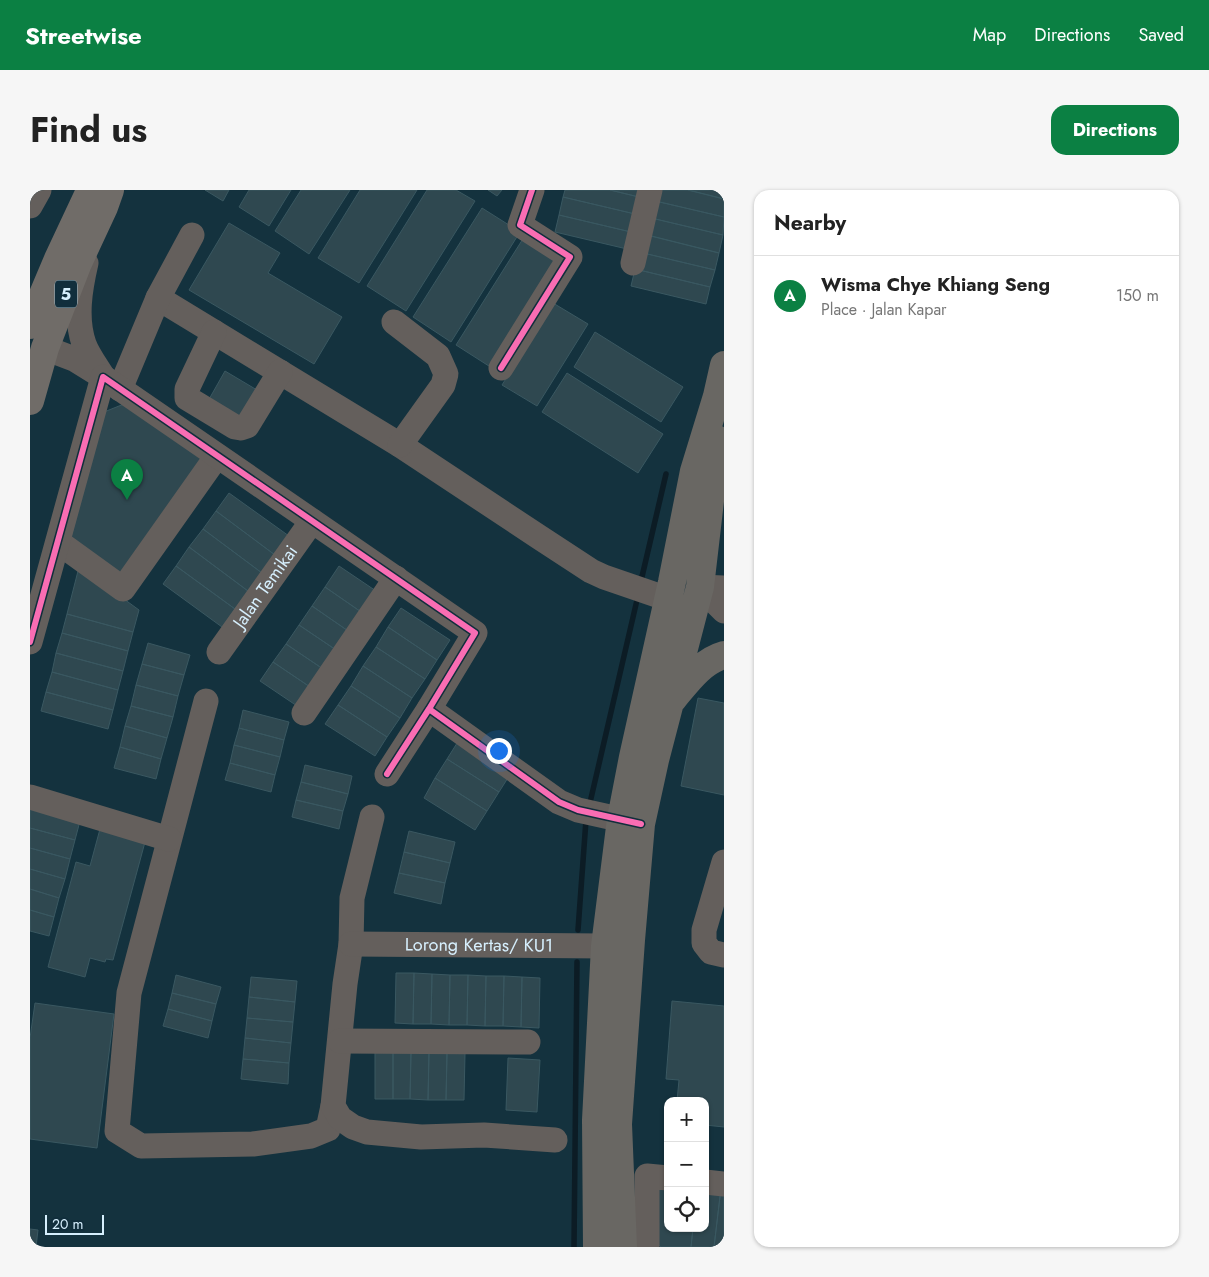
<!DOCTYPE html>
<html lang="en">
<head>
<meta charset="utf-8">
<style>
	:root { --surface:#fff; --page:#f6f6f6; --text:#222; --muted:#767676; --line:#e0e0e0; --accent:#0b8043 }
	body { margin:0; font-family:Jost,sans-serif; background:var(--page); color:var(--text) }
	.controls { position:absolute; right:15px; bottom:15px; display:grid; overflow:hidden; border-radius:10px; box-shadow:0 1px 4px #0004 }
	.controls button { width:45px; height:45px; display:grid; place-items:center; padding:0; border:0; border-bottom:1px solid var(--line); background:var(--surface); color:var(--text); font:25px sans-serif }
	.scale { position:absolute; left:15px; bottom:12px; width:59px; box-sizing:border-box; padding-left:5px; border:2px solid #d6effd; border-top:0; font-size:14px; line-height:18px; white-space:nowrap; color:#d6effd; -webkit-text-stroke:4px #112e3c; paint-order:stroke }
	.you { position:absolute; left:468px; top:560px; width:18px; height:18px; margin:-12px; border:4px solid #fff; border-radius:50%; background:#1a73e8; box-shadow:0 0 0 8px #1a73e833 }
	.badge { display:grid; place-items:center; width:32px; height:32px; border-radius:50%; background:var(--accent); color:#fff; font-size:16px; font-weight:700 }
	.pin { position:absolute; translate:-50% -41px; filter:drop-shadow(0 1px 2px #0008) }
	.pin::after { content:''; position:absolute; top:26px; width:18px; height:15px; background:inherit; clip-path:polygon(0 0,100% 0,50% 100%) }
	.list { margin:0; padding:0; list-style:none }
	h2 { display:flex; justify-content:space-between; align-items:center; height:65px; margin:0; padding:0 20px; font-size:21px }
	h2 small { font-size:16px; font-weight:400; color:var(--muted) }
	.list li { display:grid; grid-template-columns:32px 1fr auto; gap:15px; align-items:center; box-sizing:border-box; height:80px; padding:0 20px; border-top:1px solid var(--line) }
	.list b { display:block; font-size:19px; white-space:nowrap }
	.list p { margin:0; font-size:16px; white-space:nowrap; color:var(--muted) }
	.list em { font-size:16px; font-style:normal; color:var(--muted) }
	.icon { flex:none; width:28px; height:28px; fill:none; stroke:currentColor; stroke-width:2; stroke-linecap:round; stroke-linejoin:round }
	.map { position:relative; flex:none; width:694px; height:1057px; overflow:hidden; border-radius:15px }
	header { display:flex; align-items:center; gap:30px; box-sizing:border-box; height:70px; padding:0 25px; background:var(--accent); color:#fff }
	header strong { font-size:24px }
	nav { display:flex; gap:28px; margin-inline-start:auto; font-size:18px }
	.intro { display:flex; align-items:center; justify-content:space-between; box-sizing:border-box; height:120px; padding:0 30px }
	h1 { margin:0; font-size:35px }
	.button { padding:12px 22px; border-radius:15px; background:var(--accent); color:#fff; font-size:18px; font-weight:700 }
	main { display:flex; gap:30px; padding:0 30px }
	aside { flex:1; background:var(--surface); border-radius:15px; box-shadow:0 1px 4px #0004 }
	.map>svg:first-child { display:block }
</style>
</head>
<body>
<header>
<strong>Streetwise</strong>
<nav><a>Map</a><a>Directions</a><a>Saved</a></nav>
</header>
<div class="intro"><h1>Find us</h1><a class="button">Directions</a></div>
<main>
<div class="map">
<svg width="694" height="1057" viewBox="0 0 694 1057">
	<rect width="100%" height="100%" fill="#14323e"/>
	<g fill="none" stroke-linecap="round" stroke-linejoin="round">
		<path stroke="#0c1c25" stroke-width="5.5" d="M 611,391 L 636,284
			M 559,617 L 607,410
			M 548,740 L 556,630
			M 544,1057 L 547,772"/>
	</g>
	<path fill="#2f4850" stroke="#3a5861" d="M 175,0 L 199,0 L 193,11 Z
		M 219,0 L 261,0 L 239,36 L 209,17 Z
		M 271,0 L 320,0 L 279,64 L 245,41 Z
		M 330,0 L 387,0 L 329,93 L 288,68 Z
		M 397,0 L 426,0 L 445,11 L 376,121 L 337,96 Z
		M 458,0 L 472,0 L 467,6 Z
		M 535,0 L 580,0 L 609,7 L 605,24 L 533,7 Z
		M 580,0 L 610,0 L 609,7 Z
		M 623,0 L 658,0 L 694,9 L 694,27 L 621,10 Z
		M 658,0 L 694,0 L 694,9 Z
		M 533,7 L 605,24 L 601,42 L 529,25 Z
		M 621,10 L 694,27 L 693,45 L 617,27 Z
		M 452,18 L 490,42 L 421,152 L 383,127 Z
		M 529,25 L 601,42 L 597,59 L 525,42 Z
		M 617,27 L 693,45 L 689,63 L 613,44 Z
		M 199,33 L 250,63 L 238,83 L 312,127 L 284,174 L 159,100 Z
		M 496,44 L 532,67 L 462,178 L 426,155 Z
		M 613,44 L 689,63 L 685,80 L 609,62 Z
		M 609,62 L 685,80 L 680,97 L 605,79 Z
		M 605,79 L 680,97 L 676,114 L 601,96 Z
		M 523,113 L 558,134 L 507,216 L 472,195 Z
		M 565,142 L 653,197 L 631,232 L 544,177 Z
		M 195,181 L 227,200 L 210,230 L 178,211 Z
		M 537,183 L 633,244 L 608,283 L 512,222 Z
		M 94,214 L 172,268 L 89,389 L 40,351 L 74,222 Z
		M 199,303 L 259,346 L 245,365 L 186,321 Z
		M 186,321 L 245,365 L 232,383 L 173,339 Z
		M 173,339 L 232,383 L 218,401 L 159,357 Z
		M 159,357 L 218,401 L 205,419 L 146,376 Z
		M 146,376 L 205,419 L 192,437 L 133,394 Z
		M 309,376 L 352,405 L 337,426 L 295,397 Z
		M 48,381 L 61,385 L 109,420 L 103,442 L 37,424 Z
		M 295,397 L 337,426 L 324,445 L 282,416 Z
		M 282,416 L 324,445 L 312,464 L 269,435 Z
		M 371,418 L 420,450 L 407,470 L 358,437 Z
		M 37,424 L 103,442 L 98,461 L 32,443 Z
		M 269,435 L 312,464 L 299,483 L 256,454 Z
		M 358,437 L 407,470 L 395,489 L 346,457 Z
		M 32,443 L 98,461 L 93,481 L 26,463 Z
		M 118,453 L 160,465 L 154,485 L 112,474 Z
		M 256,454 L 299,483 L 286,501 L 243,472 Z
		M 346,457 L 395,489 L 382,508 L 333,476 Z
		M 26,463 L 93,481 L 88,500 L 22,482 Z
		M 243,472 L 286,501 L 273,520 L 230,491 Z
		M 112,474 L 154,485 L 148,506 L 106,495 Z
		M 333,476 L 382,508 L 370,528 L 321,496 Z
		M 22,482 L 88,500 L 83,520 L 16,502 Z
		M 106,495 L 148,506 L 143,527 L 101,516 Z
		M 321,496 L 370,528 L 357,547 L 308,515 Z
		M 16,502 L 83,520 L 78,539 L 11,521 Z
		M 668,508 L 694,513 L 694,605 L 651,596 Z
		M 308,515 L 357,547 L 345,566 L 295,534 Z
		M 101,516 L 143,527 L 137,548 L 95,536 Z
		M 213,520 L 259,532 L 254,550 L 209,538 Z
		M 95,536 L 137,548 L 131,569 L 90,557 Z
		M 209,538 L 254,550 L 250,567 L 204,555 Z
		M 429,550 L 481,583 L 469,602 L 417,569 Z
		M 204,555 L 250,567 L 245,585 L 200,573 Z
		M 90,557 L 131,569 L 126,589 L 84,578 Z
		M 417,569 L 469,602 L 457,621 L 405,588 Z
		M 200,573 L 245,585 L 241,602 L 195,590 Z
		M 275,575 L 322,586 L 318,604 L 271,592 Z
		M 405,588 L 457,621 L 445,640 L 394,608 Z
		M 271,592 L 318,604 L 313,621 L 266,610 Z
		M 266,610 L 313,621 L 309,639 L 262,627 Z
		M 0,617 L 50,631 L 45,650 L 0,638 Z
		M 0,638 L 45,650 L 40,669 L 0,658 Z
		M 70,639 L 115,652 L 83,770 L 76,769 L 75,772 L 60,768 L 55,787 L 18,777 L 46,672 L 60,676 Z
		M 379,641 L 425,652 L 420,673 L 374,662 Z
		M 0,658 L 40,669 L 35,689 L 0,679 Z
		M 374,662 L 420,673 L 415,693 L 369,683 Z
		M 0,679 L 35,689 L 29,708 L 0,699 Z
		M 369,683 L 415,693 L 411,714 L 364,703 Z
		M 0,699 L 29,708 L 24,727 L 0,720 Z
		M 0,720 L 24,727 L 19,746 L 0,741 Z
		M 366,783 L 384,783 L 383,834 L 365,833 Z
		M 384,783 L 402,784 L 401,834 L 383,834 Z
		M 402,784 L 420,785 L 419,835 L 401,834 Z
		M 146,785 L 191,797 L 186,814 L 142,803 Z
		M 420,785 L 438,785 L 437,835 L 419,835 Z
		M 438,785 L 456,786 L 455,836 L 437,835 Z
		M 456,786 L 474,786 L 473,836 L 455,836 Z
		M 474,786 L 492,787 L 491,837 L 473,836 Z
		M 221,787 L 267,791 L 265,812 L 219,807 Z
		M 492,787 L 510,788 L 509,838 L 491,837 Z
		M 142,803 L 186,814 L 182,831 L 138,819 Z
		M 219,807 L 265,812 L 263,832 L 217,828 Z
		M 642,811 L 694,816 L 694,937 L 675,935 L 675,911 L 647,911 L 649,890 L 636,889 Z
		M 5,813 L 84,824 L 67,958 L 0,949 L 0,848 Z
		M 138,819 L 182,831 L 178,848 L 133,836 Z
		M 217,828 L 263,832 L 261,853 L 215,848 Z
		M 215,848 L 261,853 L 259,873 L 213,869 Z
		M 345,862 L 363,862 L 363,909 L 345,909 Z
		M 363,862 L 381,862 L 380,909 L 363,909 Z
		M 381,862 L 399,862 L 398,910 L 380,909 Z
		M 399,862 L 417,863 L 416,910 L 398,910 Z
		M 417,863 L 435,863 L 434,910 L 416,910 Z
		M 478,868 L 510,870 L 507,922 L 476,920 Z
		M 213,869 L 259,873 L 258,894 L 211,889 Z
		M 629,990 L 638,991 L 638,1038 L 663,1038 L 661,1057 L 631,1057 L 622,1049 Z
		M 675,996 L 691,998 L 684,1057 L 661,1057 L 663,1038 L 675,1038 Z
		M 691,998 L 694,998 L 694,1057 L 684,1057 Z
		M 0,1039 L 8,1040 L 6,1057 L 0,1057 Z"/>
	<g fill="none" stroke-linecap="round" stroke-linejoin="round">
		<g stroke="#645f5c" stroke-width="25">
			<path d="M 0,16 L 9,0"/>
			<path d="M 603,73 L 620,0"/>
			<path d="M 128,108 L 370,255 L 509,347 L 561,381 L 574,387 L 638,409"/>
			<path d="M 364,132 L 408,166 L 416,184 L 413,195 L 370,255"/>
			<path d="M 184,142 L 157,199 L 157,208 L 205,237 L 211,238 L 217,236 L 250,182"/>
			<path d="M 15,158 L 44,169 L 73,187 C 67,177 58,165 54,154 C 45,128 50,99 56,73"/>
			<path d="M 471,178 L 540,67 L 490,35 L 502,0"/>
			<path d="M 90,199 L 128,108 L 162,45"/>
			<path d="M 28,352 L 93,399 L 187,266"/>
			<path d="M 694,398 L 670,397 L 694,421"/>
			<path d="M 0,452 L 73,187 L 445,443 L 399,519 L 357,584"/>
			<path id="s1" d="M 189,462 L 282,331"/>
			<path d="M 176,511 L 99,803 L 87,941 L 111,956 L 223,954 L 281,946 L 298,939 L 303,916"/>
			<path d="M 399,519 L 529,612 L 548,620 L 611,634"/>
			<path d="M 274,523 L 366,388"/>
			<path d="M 0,607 L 139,649"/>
			<path d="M 342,627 L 322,708 L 321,754 L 315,794 L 303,916 L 310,928 L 323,937 L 337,942 L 391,947 L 454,945 L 525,950"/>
			<path d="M 694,672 L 674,740 L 674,753 L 681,762 L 694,765"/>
			<path id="s2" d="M 321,754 L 575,756"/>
			<path d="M 310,851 L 498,852"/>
			<path d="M 675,992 L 694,994"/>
			<path d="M 617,1057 L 617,986 L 638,988"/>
		</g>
		<path stroke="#696763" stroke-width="28" d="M 643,509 C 657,492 672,471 694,465
			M 567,1057 L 566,930 L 575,756 L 591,629 L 603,567 L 642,392 L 664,281 L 687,206 L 694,175
			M 593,1057 L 588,934 L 601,750 L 611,634 L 625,570 L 670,397 L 683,285 L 685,248"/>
		<path stroke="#706c68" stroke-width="28" d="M 0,135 L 28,69 L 58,5 L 62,0
			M 0,211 L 15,158 L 48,73 L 74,17 L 80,0"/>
		<g stroke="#112e3c" stroke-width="9">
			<path id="cycleway" d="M 471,178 L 540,67 L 490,35 L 502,0
				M 0,452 L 73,187 L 445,443 L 399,519 L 357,584
				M 399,519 L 529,612 L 548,620 L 611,634"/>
		</g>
		<use href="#cycleway" stroke="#f96db3" stroke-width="6"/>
	</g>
	<g text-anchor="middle" stroke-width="4" stroke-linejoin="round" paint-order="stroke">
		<rect fill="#112e3c" stroke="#9bb5c3" stroke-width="1" x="25" y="90.5" width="22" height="27" rx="4"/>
		<g font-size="16" font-weight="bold" fill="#d6effd">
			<text x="36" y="110">5</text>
		</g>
		<g font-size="18" fill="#d6effd" stroke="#112e3c">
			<text dy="6" stroke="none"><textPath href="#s1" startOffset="80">Jalan Temikai</textPath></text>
			<text dy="6" stroke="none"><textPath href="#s2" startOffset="128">Lorong Kertas/ KU1</textPath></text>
		</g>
	</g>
</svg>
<div class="controls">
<button>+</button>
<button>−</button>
<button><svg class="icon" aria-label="locate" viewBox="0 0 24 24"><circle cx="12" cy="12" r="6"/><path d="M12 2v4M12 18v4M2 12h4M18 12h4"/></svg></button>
</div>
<div class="scale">20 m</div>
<div class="you"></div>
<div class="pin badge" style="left:97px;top:310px">A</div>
</div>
<aside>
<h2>Nearby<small></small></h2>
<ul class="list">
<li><span class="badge">A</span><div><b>Wisma Chye Khiang Seng</b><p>Place · Jalan Kapar</p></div><em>150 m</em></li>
</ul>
</aside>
</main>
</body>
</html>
